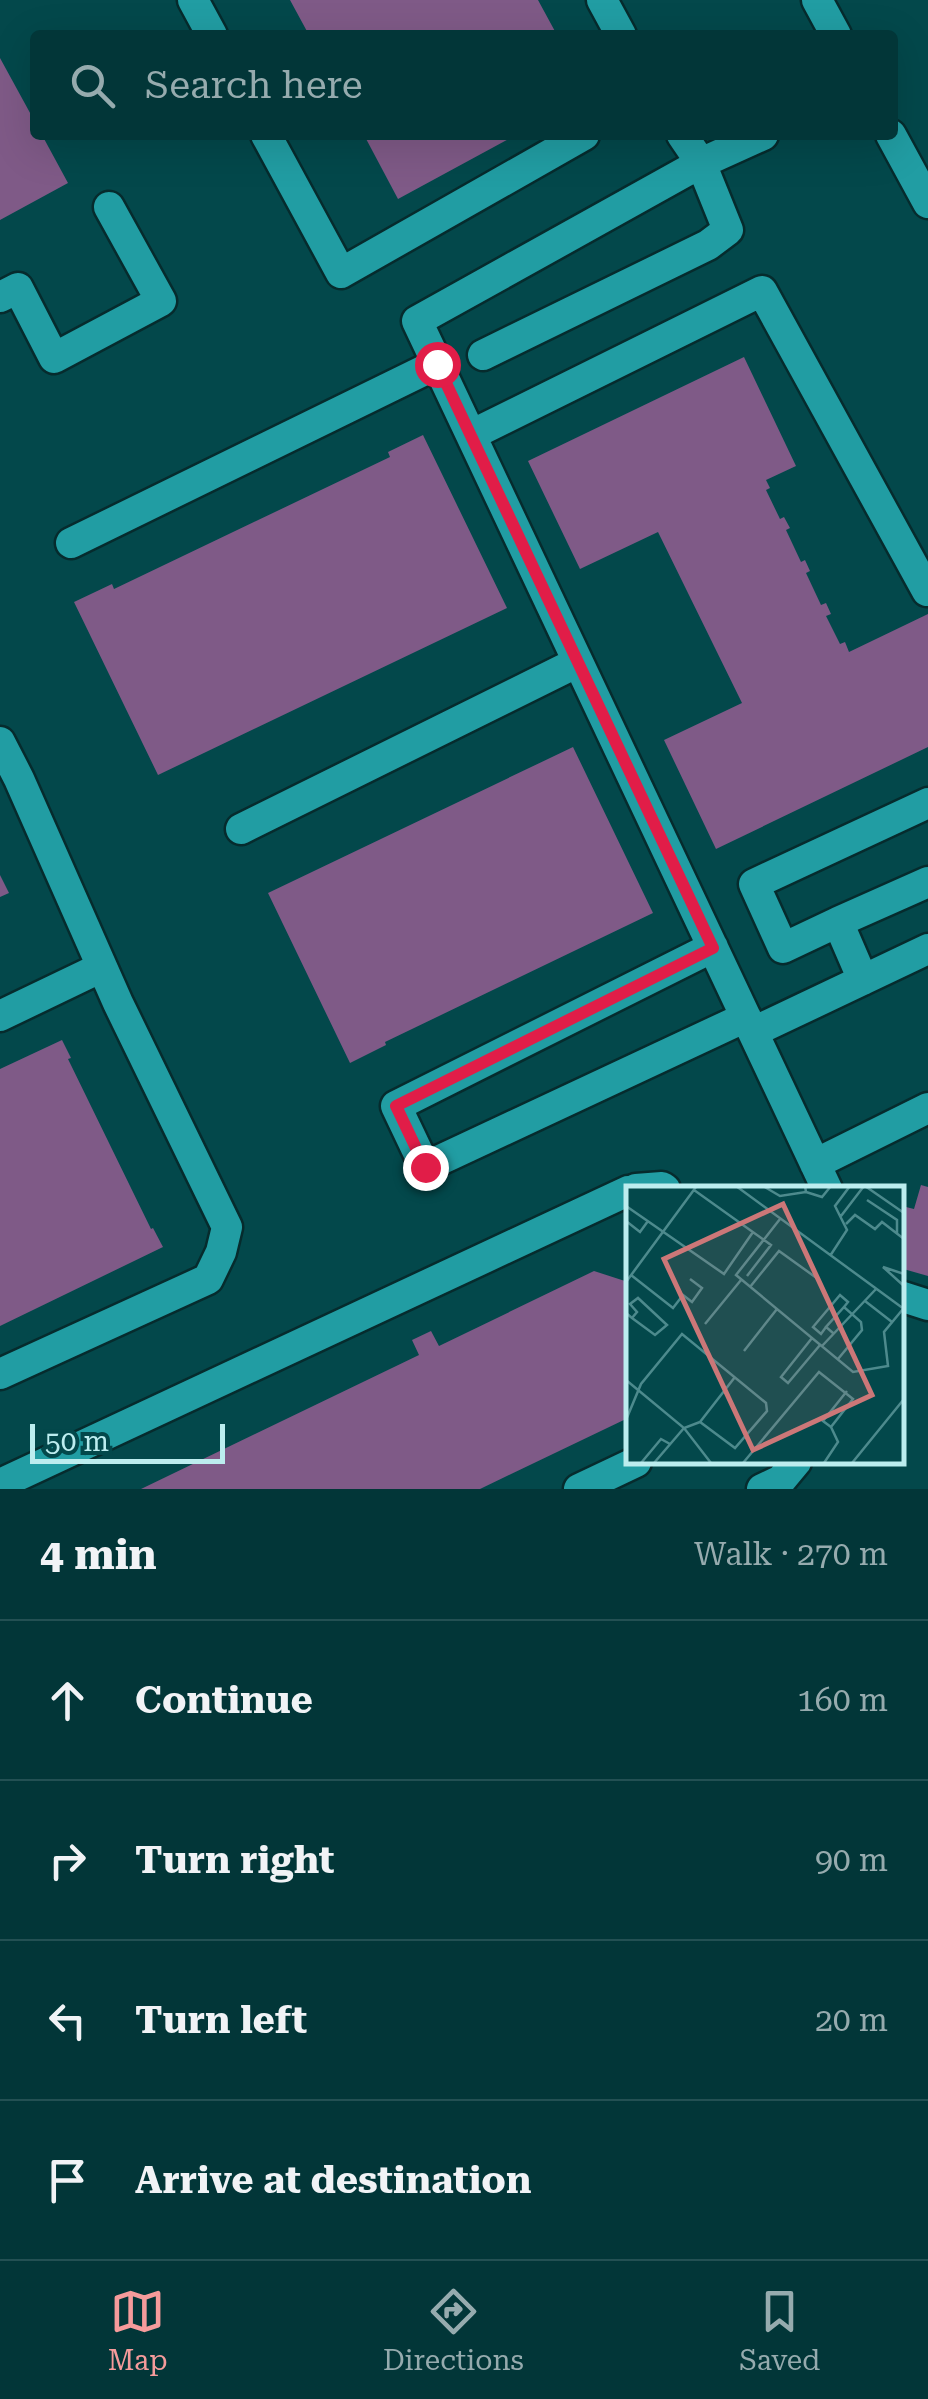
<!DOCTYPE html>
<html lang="en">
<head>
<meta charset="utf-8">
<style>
	:root { --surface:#023638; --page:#0c3e40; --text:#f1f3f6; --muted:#96abae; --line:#235053; --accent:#f59b9b }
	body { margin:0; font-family:"Roboto Serif",serif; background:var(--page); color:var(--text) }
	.scale { position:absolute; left:30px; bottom:25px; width:195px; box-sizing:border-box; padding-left:10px; border:5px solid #bcedef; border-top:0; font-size:28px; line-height:35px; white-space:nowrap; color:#bcedef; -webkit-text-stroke:8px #03484b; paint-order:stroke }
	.stop { position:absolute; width:30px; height:30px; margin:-22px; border:8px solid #e11d48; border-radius:50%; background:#fff }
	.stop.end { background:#e11d48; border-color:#fff; box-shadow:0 2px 10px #0008 }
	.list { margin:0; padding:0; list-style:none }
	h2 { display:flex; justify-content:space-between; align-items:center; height:130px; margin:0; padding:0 40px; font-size:42px }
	h2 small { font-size:32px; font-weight:400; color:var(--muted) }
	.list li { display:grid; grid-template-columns:65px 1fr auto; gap:30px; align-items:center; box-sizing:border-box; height:160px; padding:0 40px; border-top:2px solid var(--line) }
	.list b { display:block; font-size:38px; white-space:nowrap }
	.list em { font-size:32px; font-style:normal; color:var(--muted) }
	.icon { flex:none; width:55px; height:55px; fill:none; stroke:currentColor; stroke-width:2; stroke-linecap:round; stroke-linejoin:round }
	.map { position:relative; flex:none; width:928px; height:1489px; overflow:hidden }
	.search { position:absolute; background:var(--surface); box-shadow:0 10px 40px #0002; left:30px; right:30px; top:30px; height:110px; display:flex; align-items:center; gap:25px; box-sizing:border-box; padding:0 35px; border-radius:10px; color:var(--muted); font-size:38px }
	.sheet { height:770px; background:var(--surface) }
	nav { display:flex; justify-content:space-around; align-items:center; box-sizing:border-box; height:140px; border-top:2px solid var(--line); background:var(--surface); font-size:28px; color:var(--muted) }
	nav a { display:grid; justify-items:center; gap:5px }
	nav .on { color:var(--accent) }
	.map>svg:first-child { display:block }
</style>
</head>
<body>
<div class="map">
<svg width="928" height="1489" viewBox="0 0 928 1489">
	<rect width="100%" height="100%" fill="#03484b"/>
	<path fill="#7f5a87" d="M 290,0 L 538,0 L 557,35 L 309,35 Z
		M 0,58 L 35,122 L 35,135 L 42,135 L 68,183 L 0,220 Z
		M 364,135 L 516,135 L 398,199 Z
		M 744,357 L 796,466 L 766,480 L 770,488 L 766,490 L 780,519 L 784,517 L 790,528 L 786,530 L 801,562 L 805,560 L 810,571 L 806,573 L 821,605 L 826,603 L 831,614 L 826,616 L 840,644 L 845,642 L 849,652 L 928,614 L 928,747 L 716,849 L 664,740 L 742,703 L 658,532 L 580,569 L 528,461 Z
		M 423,435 L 507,608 L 158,775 L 74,602 L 112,584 L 114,589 L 390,457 L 388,452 Z
		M 573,747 L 653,913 L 385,1042 L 386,1045 L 350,1063 L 268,893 Z
		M 0,875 L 9,893 L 0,897 Z
		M 62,1040 L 71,1058 L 68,1059 L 151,1229 L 153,1228 L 163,1247 L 0,1326 L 0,1069 Z
		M 921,1185 L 928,1187 L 928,1276 L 900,1268 L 900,1254 L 906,1235 L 900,1233 L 900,1212 L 902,1206 L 914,1209 Z
		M 594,1271 L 628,1282 L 628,1418 L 480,1489 L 141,1489 L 419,1355 L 412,1340 L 431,1331 L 439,1346 Z"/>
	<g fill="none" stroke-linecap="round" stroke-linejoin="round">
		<g stroke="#062b2d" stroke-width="35">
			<path id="minor" d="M 193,0 L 212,35
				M 602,0 L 621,35
				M 817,0 L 836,35
				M 266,135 L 341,273 L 584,135
				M 763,135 L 701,163 L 417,321 L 827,1189
				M 891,135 L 928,203
				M 0,297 L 18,288 L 54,358 L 161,301 L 109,207
				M 483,355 L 708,245 L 728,230 L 701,163 L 682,135
				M 471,435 L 762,291 L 927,591
				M 71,543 L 437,364
				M 0,742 L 19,779 L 118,1003 L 227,1227 L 221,1252 L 208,1279 L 0,1374
				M 241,829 L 578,662
				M 838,922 L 783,948 L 754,884 L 928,803
				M 713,947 L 396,1106 L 425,1167 L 746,1017
				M 863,980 L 838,922 L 928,882
				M 0,1016 L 102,967
				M 753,1032 L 928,949
				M 815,1164 L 928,1108
				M 636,1189 L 662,1187 L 665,1189
				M 900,1296 L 928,1305
				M 0,1484 L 628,1191
				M 579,1489 L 636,1462
				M 762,1489 L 781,1480 L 796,1462"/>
		</g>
		<use href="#minor" stroke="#219da3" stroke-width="30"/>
	</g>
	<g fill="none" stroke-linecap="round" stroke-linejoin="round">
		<path stroke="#e11d48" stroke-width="12" d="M 425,1167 L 396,1106 L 713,948 L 437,364"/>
	</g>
	<g transform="translate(626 1186)">
		<rect width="278" height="278" fill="#03484b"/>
		<path fill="none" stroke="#4d8a8d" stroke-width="2.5" d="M 110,0 L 278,123M 137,0 L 154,10 L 180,6 L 179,0M 239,0 L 278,27M 68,4 L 145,59 L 121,90M 180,6 L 196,11 L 205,0M 241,14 L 271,34 L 271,48M 0,20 L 98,88 L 127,46M 215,30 L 238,0M 154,33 L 110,89 L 227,186 L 262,180 L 258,146 L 277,123M 0,35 L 14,46 L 22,35M 220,38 L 229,29 L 249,43 L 256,36 L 278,53M 204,70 L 221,44 L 209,20 L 224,0M 278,88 L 257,81 L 278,100M 5,89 L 47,122 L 57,109 L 66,116 L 76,102 L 64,93M 0,96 L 70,1M 124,101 L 153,65 L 192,93M 239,115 L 266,136M 0,127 L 6,132 L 29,149 L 41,139 L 12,112 L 4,118 L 11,126 L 6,132M 79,138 L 115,94M 200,141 L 195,148 L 187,141 L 214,109 L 222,116 L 218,121M 207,147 L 200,141 L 218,121 L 235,136 L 236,144 L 212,173M 186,152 L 155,191 L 162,197 L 194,159M 196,160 L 250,103M 118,165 L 151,123M 0,194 L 58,242 L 85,277M 0,234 L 15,198 L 56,148 L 140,217 L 141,225 L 109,262 L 74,236 L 58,242 L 28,277M 74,236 L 109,191M 205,241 L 197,235 L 221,205M 15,277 L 35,253 L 44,258M 117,277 L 193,186 L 227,213 L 205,241 L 212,256 L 198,277M 226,277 L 278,213"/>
		<path fill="#cc7778" fill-opacity="0.15" stroke="#cc7778" stroke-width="5" d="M 157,18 L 246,209 L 127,264 L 38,73 Z"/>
		<rect width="278" height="278" fill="none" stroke="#bcedef" stroke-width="5"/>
	</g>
</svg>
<div class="scale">50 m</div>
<div class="stop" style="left:437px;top:364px"></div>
<div class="stop end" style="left:425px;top:1167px"></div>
<div class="search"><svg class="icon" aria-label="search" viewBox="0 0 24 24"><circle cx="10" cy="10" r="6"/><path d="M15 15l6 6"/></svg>Search here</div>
</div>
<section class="sheet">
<h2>4 min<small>Walk · 270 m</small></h2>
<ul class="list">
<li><svg class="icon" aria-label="ahead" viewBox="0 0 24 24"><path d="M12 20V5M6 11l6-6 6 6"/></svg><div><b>Continue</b></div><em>160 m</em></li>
<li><svg class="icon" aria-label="right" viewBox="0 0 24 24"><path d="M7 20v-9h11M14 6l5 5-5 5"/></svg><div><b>Turn right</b></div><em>90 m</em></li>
<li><svg class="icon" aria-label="left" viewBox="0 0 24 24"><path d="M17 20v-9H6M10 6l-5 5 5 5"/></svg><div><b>Turn left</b></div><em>20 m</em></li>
<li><svg class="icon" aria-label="arrive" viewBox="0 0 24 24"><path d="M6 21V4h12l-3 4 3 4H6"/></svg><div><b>Arrive at destination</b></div></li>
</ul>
</section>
<nav>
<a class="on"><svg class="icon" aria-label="map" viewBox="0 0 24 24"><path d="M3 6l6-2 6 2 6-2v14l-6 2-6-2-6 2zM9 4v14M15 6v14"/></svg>Map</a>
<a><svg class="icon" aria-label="directions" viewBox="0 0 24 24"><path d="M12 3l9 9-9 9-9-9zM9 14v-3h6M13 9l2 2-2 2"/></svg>Directions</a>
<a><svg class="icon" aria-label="saved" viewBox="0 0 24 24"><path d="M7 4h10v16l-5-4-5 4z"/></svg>Saved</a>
</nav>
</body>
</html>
